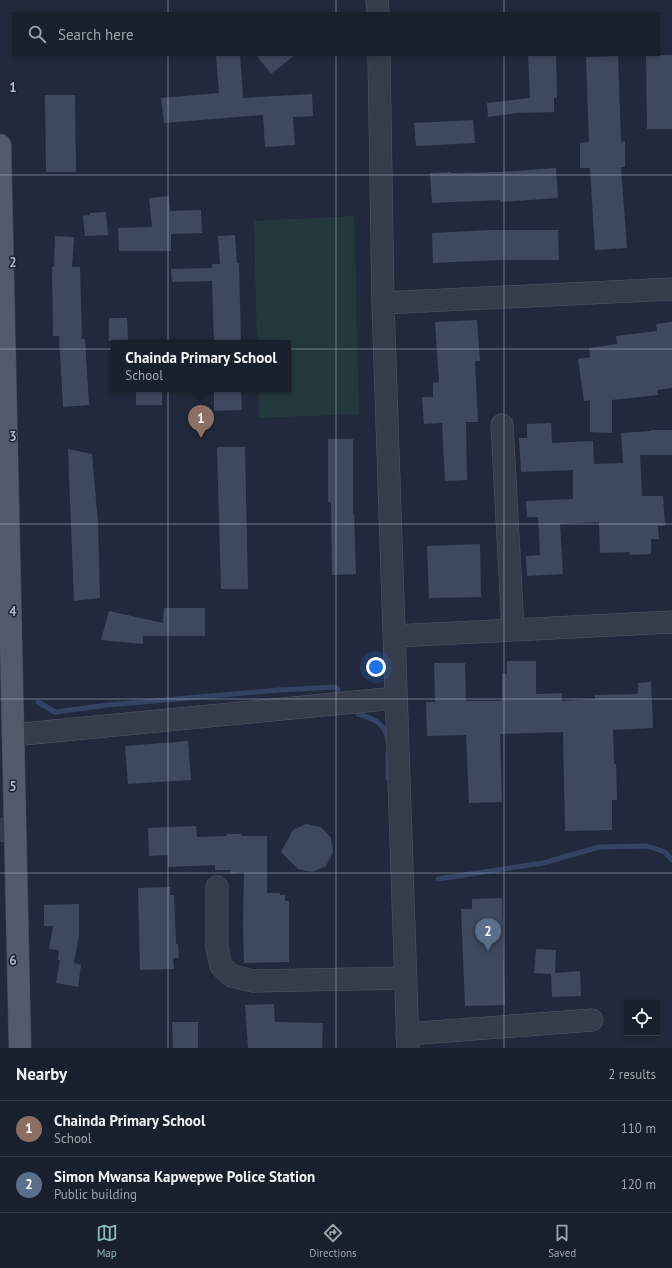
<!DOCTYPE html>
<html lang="en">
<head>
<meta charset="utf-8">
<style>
	:root { --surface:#19202d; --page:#262d39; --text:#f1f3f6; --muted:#9fa3aa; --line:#373e49; --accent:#8bbbb9 }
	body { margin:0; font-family:"PT Sans",sans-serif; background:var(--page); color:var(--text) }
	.controls { position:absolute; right:12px; bottom:12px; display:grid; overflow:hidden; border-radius:0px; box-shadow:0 2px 6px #0003 }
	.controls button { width:36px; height:36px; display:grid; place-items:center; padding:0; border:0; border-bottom:1px solid var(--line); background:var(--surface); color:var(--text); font:20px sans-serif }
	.you { position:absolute; left:376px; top:667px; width:14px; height:14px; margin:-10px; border:3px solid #fff; border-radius:50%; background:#1a73e8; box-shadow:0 0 0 6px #1a73e833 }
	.badge { display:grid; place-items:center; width:26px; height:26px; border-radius:50%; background:var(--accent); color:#fff; font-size:13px; font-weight:700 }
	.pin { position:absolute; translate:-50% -33px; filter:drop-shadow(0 1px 2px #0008) }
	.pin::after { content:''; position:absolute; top:21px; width:14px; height:12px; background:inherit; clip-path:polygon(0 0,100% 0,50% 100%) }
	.popup { position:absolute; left:111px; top:340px; width:180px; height:52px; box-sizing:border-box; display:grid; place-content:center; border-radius:0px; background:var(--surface); filter:drop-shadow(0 1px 3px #0005); font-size:13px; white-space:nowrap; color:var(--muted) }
	.popup b { font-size:15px; color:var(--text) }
	.popup::after { content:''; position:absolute; left:50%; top:100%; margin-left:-8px; border:8px solid transparent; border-top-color:var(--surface) }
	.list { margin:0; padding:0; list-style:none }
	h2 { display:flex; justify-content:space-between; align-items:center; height:52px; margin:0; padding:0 16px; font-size:17px }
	h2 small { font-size:13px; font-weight:400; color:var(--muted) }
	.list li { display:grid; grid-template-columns:26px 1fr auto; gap:12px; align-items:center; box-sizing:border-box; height:56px; padding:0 16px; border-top:1px solid var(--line) }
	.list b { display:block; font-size:15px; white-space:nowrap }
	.list p { margin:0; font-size:13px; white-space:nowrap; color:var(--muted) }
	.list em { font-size:13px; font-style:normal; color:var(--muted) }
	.icon { flex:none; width:22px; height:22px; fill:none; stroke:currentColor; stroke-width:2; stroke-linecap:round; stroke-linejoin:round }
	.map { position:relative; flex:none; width:672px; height:1048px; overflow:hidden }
	.search { position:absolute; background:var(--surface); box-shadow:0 2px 6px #0003; left:12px; right:12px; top:12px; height:44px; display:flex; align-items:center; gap:10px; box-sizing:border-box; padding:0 14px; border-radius:0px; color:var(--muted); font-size:15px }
	.sheet { height:164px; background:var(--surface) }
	nav { display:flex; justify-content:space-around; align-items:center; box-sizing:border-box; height:56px; border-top:1px solid var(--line); background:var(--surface); font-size:11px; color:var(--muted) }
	nav a { display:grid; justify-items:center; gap:2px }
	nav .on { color:var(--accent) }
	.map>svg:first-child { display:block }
</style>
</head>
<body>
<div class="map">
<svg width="672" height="1048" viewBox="0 0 672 1048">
	<rect width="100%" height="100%" fill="#212a3c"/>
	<path fill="#23383d" d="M 354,216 L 359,414 L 259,418 L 258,389 L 288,389 L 288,343 L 257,343 L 254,221 Z"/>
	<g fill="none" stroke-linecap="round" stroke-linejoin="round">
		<path stroke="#344364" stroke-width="5" d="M 38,702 L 55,712 L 108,705 L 279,690 L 335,687 L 338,689
			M 358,714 C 374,719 386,723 388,742
			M 388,754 L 388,778
			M 438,879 L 543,863 L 599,847 L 647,846 L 665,852 L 672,860"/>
	</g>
	<path fill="#3f495e" d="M 216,55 L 240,55 L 243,97 L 242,98 L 312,94 L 313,116 L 293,117 L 295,145 L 265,147 L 263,115 L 164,123 L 161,98 L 219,93 Z
		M 256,55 L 295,55 L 271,74 Z
		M 528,55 L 556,55 L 557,98 L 554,98 L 554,112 L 517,113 L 488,117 L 487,103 L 530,98 Z
		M 646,55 L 672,55 L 672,129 L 647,129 Z
		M 618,56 L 621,142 L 625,141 L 625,167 L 621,167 L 627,248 L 595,250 L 590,168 L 580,168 L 580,143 L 589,142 L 586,57 Z
		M 45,95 L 75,95 L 76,172 L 46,172 Z
		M 473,120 L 475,143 L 416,146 L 414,123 Z
		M 556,168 L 558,198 L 500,202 L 500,200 L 432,203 L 430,173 L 451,172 L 451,173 L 501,172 Z
		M 169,196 L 170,211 L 201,210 L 202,233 L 171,234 L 171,251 L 119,251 L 118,228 L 152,227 L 149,198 Z
		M 106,212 L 108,235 L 85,236 L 83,216 L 90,215 L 90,213 Z
		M 489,230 L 558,230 L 559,260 L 498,260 L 433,263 L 432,233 Z
		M 235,235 L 237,263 L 239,263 L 241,343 L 214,343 L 212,281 L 172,282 L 171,269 L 212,268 L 212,264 L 220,264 L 218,236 Z
		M 55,236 L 74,237 L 72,267 L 80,267 L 82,339 L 85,339 L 89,405 L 63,407 L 59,336 L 53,336 L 52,267 L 54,267 Z
		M 109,318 L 127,318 L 128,341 L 109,341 Z
		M 477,320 L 480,361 L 475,361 L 478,422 L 466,422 L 467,480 L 445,481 L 442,423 L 424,424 L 422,397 L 433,397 L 433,383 L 439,382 L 435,322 Z
		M 672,322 L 672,388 L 657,390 L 658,395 L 612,400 L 612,433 L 590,432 L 590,400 L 584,401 L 578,359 L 590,357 L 589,348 L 617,344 L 616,336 L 657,331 L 656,324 Z
		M 136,389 L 162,389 L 162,405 L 136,405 Z
		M 214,389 L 241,389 L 242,410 L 214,411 Z
		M 551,423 L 552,443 L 593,441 L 594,464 L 623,463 L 621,433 L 651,431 L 651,430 L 672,430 L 672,455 L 640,455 L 642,496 L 663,496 L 665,526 L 658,526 L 659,539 L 651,539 L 651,554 L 630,555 L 629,552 L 600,553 L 599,522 L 560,524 L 563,574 L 527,576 L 526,556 L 540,555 L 538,517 L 527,517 L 526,501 L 573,499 L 573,470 L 521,472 L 519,438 L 527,438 L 527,424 Z
		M 328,439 L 353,439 L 353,514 L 354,514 L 356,574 L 332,575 L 331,502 L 328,502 Z
		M 217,447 L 245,447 L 248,589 L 221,589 Z
		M 68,449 L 92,454 L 98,523 L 100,598 L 74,601 Z
		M 480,544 L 481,597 L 429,598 L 427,546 Z
		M 164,608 L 205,608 L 205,636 L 143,636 L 143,644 L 101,640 L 109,611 L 163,623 Z
		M 507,661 L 536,661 L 536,694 L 562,693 L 562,701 L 595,699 L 595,695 L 638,694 L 638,683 L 651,682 L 653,728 L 613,730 L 614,764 L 616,764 L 617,800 L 612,800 L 612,830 L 565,831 L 563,732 L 500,734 L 502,802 L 469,803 L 466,735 L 427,736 L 426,702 L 435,702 L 434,663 L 465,663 L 466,701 L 502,701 L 502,674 L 507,674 Z
		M 188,741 L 191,780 L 128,784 L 125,746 Z
		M 306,824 L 321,827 L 331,838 L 333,852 L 326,866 L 312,872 L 298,869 L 281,852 L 293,830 Z
		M 196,826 L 197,837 L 227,836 L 227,834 L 241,834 L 241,836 L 267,836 L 267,893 L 280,893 L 280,895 L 285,895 L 285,901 L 289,901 L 289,962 L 244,963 L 243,925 L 244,872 L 230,874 L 230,870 L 215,870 L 215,865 L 168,867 L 168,855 L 149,856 L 148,828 Z
		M 170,887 L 170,895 L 174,895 L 176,944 L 178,944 L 179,958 L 173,958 L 174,969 L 140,970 L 138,888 Z
		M 502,898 L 505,1005 L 465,1006 L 461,909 L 472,909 L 472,899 Z
		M 79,904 L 79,936 L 74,963 L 81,965 L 78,987 L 56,983 L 60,960 L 58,960 L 59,950 L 49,949 L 53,926 L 44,926 L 44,905 Z
		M 536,949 L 556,950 L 555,973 L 580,971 L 581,996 L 552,997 L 551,974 L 534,973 Z
		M 274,1004 L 275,1022 L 323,1023 L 322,1048 L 248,1048 L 245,1005 Z
		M 172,1022 L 198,1022 L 198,1048 L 173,1048 Z"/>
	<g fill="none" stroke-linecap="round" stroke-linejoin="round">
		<g stroke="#505767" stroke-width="23">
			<path id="minor" d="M 377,0 L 378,13
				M 379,55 L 383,303 L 408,1048
				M 383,303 L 672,289
				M 502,425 L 513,630
				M 394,636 L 672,622
				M 13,735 L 396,698
				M 0,830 L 15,830
				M 217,887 L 217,948 L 221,966 L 232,976 L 253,981 L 406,978
				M 407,1034 L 592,1020"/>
		</g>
		<g stroke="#3e4555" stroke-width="23">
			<path id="major" d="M 0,145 L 20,1048"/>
		</g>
		<use href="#minor" stroke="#353c4c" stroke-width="22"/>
		<use href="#major" stroke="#525b6c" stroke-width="22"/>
	</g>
	<path fill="none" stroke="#b0b7c8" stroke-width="1" stroke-opacity="0.55" d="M 168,0 L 168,13M 336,0 L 336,13M 504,0 L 504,13M 168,55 L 168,1048M 336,55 L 336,1048M 504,55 L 504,1048M 0,175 L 672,175M 0,349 L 672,349M 0,524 L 672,524M 0,699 L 672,699M 0,873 L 672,873"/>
	<g font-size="13" text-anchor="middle" font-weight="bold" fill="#b0b7c8" stroke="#1a2131" stroke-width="3" stroke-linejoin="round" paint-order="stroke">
		<text x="13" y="92">1</text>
		<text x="13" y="267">2</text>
		<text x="13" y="441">3</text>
		<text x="13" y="616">4</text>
		<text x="13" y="791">5</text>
		<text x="13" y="965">6</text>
	</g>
</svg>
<div class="controls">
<button><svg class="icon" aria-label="locate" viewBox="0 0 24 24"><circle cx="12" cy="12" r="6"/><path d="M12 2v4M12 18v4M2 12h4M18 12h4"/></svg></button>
</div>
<div class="you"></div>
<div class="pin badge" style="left:201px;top:438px;background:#8d6e63">1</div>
<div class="popup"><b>Chainda Primary School</b>School</div>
<div class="pin badge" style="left:488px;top:951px;background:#5c6f8a">2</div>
<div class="search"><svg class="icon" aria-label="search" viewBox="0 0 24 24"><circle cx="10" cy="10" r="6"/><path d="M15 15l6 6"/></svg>Search here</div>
</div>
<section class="sheet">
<h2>Nearby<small>2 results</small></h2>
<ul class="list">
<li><span class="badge" style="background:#8d6e63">1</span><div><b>Chainda Primary School</b><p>School</p></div><em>110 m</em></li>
<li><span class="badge" style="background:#5c6f8a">2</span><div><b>Simon Mwansa Kapwepwe Police Station</b><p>Public building</p></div><em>120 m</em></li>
</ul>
</section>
<nav>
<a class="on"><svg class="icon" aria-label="map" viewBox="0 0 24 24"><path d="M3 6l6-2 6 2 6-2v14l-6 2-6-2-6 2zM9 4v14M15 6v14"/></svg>Map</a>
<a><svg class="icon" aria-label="directions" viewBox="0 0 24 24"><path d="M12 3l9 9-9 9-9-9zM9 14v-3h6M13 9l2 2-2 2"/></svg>Directions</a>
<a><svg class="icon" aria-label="saved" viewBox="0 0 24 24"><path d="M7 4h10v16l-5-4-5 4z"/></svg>Saved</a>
</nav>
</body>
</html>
